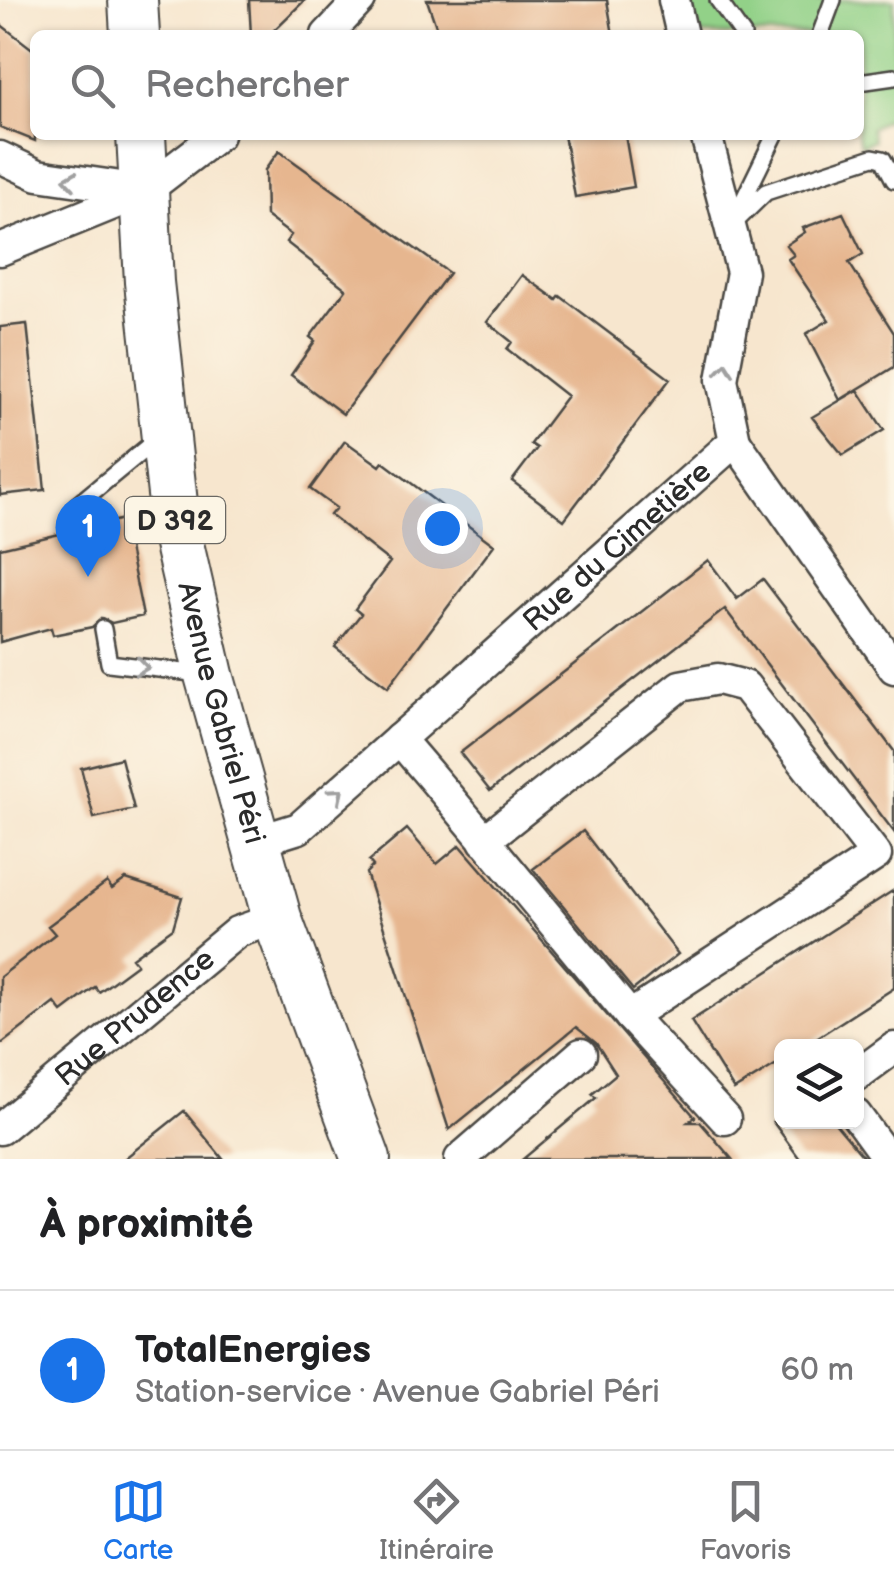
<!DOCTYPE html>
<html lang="fr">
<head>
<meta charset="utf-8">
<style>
	:root { --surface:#fff; --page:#f6f6f6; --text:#202124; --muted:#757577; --line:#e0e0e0; --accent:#1a73e8 }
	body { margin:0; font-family:"Balsamiq Sans",sans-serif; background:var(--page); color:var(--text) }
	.controls { position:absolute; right:30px; bottom:30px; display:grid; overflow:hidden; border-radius:15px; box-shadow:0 2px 8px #0004 }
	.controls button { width:90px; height:90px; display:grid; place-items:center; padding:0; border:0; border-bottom:2px solid var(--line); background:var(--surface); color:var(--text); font:50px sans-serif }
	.you { position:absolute; left:442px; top:528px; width:35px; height:35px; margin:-25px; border:8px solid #fff; border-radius:50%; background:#1a73e8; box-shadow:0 0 0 15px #1a73e833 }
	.badge { display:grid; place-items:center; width:65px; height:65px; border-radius:50%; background:var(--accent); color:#fff; font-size:32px; font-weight:700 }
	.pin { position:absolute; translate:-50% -82px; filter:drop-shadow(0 2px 5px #0008) }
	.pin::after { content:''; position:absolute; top:52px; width:35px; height:30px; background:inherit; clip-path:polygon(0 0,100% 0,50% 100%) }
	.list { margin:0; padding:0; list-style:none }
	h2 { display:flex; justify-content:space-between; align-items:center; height:130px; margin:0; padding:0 40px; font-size:42px }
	h2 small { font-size:32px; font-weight:400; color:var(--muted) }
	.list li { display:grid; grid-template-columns:65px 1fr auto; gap:30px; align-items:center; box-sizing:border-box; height:160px; padding:0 40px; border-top:2px solid var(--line) }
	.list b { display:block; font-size:38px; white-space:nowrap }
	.list p { margin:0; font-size:32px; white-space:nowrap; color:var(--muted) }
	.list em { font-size:32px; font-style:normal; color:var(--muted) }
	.icon { flex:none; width:55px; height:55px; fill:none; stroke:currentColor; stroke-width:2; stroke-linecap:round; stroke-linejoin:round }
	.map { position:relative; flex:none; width:894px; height:1159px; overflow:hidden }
	.search { position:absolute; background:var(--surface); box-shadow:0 2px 8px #0004; left:30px; right:30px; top:30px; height:110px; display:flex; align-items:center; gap:25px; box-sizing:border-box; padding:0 35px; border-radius:15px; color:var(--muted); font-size:38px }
	.sheet { height:290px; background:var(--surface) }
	nav { display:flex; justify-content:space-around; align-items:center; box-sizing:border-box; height:140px; border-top:2px solid var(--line); background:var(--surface); font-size:28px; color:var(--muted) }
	nav a { display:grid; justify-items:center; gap:5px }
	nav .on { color:var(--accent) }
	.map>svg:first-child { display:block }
</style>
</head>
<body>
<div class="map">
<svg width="894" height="1159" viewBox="0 0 894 1159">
	<rect width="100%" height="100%" fill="#fcf5e5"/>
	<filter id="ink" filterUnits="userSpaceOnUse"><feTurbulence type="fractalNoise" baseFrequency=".01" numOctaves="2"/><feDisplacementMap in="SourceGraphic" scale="20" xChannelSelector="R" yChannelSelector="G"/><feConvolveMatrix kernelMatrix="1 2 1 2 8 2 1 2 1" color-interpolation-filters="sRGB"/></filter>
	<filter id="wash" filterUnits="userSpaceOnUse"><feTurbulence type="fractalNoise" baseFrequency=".0048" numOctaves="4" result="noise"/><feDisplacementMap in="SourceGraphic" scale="40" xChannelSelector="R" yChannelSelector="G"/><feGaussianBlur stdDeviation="2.25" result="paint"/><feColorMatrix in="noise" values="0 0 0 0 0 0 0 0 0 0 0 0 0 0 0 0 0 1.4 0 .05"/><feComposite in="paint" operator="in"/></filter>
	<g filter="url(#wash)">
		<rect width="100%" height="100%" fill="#f7e6ce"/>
		<path fill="#92d188" stroke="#5e7e5a" stroke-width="2.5" d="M 687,0 L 894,0 L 894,116 L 871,128 L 874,140 L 861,146 L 857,135 L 859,35 L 701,35 Z"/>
		<g id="blocks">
			<path fill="#e6b68f" d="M 249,0 L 305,0 L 269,35 L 251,35 Z
				M 427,0 L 607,0 L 613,35 L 439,35 Z
				M 0,24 L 35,51 L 35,141 L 0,127 Z
				M 564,135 L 625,135 L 634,187 L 575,197 Z
				M 279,151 L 449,273 L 343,414 L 291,375 L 315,341 L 310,337 L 346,289 L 286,242 L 291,235 L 266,216 L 265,170 Z
				M 843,213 L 863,254 L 849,263 L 894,333 L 894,367 L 840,400 L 806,334 L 829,320 L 788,259 L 794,255 L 786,245 L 805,232 L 803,228 Z
				M 522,275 L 557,300 L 560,296 L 670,379 L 564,520 L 512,481 L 537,448 L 531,444 L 567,396 L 507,349 L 512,342 L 487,322 Z
				M 27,324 L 45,490 L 0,495 L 0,327 Z
				M 858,390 L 884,430 L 843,455 L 812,417 Z
				M 345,441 L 380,466 L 383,462 L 494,545 L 388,687 L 335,647 L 361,614 L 355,609 L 390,562 L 330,515 L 336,508 L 310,489 Z
				M 123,519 L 143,616 L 112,623 L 102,618 L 92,627 L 53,635 L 51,628 L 0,642 L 0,548 Z
				M 708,560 L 737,599 L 763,579 L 894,751 L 894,832 L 725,609 L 490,791 L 460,753 Z
				M 121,758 L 134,809 L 94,818 L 81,768 Z
				M 407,829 L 437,864 L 460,845 L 695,1117 L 688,1122 L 700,1122 L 732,1159 L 523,1159 L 596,1098 L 592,1094 L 616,1074 L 596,1043 L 576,1027 L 449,1130 L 366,873 L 373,866 L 369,861 Z
				M 583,831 L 678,954 L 633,990 L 533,869 Z
				M 126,879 L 182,897 L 173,928 L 132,958 L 137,964 L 99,992 L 95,987 L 62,1012 L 55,1003 L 0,1045 L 0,977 L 55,934 L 48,926 L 107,882 L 112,889 Z
				M 894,890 L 894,988 L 804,1046 L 782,1046 L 780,1062 L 734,1090 L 691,1021 Z
				M 184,1111 L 223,1159 L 124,1159 Z
				M 773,1122 L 834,1122 L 865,1159 L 800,1159 Z"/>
		</g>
	</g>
	<g filter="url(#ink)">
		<use href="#blocks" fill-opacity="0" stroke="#4a4743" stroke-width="2.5"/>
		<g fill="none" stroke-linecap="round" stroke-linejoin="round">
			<g stroke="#4a4743" stroke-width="20">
				<path id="service" d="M 718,0 L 743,35
					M 820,35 L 833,0
					M 859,82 L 894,77
					M 737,213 L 775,135
					M 731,226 L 766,192 L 873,157 L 883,159 L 894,180
					M 80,518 L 77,505 L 157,439
					M 103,629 L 109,663 L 200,674"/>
			</g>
			<g stroke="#4a4743" stroke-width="35">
				<g id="minor">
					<path d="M 674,0 L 682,35"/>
					<path d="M 327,35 L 360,0"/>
					<path d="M 0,157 L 38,175 L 142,190"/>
					<path d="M 0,250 L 145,191 L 218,135"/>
					<path d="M 735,441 L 894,668"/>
					<path d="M 399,739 C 478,830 553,924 630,1016 L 876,855 L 745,686 L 718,679 L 680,686 L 484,841"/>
					<path id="s1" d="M 254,842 L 299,828 L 735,441 L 722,380 L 742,272 L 706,135"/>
					<path d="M 630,1016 L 725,1119"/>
					<path d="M 856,1076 L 894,1048"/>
					<path d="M 856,1115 L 888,1159"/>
					<path id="s2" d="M 0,1129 L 237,932 L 277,918"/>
					<path d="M 460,1159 L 581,1054"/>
				</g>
			</g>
			<g stroke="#4a4743" stroke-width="52">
				<g id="primary">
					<path d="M 133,0 L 135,35"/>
					<path id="s3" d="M 141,135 L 149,282 L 176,531 L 209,675 L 277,918 L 366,1159"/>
				</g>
			</g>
			<use href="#service" stroke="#fff" stroke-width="15"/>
			<use href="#minor" stroke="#fff" stroke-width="30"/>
			<use href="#primary" stroke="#fff" stroke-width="48"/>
		</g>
		<defs><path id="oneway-chevron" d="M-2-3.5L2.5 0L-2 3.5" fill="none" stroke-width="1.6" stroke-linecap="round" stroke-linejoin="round" transform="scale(2.5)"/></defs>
		<g stroke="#a0a0a0">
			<use href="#oneway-chevron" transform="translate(70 180) rotate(-172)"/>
			<use href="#oneway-chevron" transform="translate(725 370) rotate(-84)"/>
			<use href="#oneway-chevron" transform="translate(142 667) rotate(7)"/>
			<use href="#oneway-chevron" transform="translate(337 794) rotate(-41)"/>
		</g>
	</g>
	<g text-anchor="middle" stroke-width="8" stroke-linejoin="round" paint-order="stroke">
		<rect fill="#fcf5e5" stroke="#6a6863" stroke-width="2.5" x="125" y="497" width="100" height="46" rx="8"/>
		<g font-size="28" font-weight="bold" fill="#2b2b2b">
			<text x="175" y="530">D 392</text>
		</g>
		<g font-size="30" fill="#2b2b2b" stroke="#fcf5e5">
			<text dy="10" stroke="none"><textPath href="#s1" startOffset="472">Rue du Cimetière</textPath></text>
			<text dy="10" stroke="none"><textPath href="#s3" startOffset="585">Avenue Gabriel Péri</textPath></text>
			<text dy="10" stroke="none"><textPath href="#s2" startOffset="175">Rue Prudence</textPath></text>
		</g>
	</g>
</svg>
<div class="controls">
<button><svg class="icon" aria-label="layers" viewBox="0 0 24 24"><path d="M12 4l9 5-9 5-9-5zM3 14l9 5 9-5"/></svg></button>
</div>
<div class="you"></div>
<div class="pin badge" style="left:88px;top:577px">1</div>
<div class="search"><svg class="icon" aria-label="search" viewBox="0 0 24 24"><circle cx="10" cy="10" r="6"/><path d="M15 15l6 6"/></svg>Rechercher</div>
</div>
<section class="sheet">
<h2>À proximité<small></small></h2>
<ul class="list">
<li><span class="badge">1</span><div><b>TotalEnergies</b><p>Station-service · Avenue Gabriel Péri</p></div><em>60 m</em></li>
</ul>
</section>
<nav>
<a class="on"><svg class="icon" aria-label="map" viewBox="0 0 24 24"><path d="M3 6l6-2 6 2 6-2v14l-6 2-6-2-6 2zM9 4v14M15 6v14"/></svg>Carte</a>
<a><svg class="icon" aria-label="directions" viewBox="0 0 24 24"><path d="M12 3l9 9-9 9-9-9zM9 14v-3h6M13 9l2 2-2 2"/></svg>Itinéraire</a>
<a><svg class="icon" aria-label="saved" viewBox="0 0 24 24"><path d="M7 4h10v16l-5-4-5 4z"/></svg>Favoris</a>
</nav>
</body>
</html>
